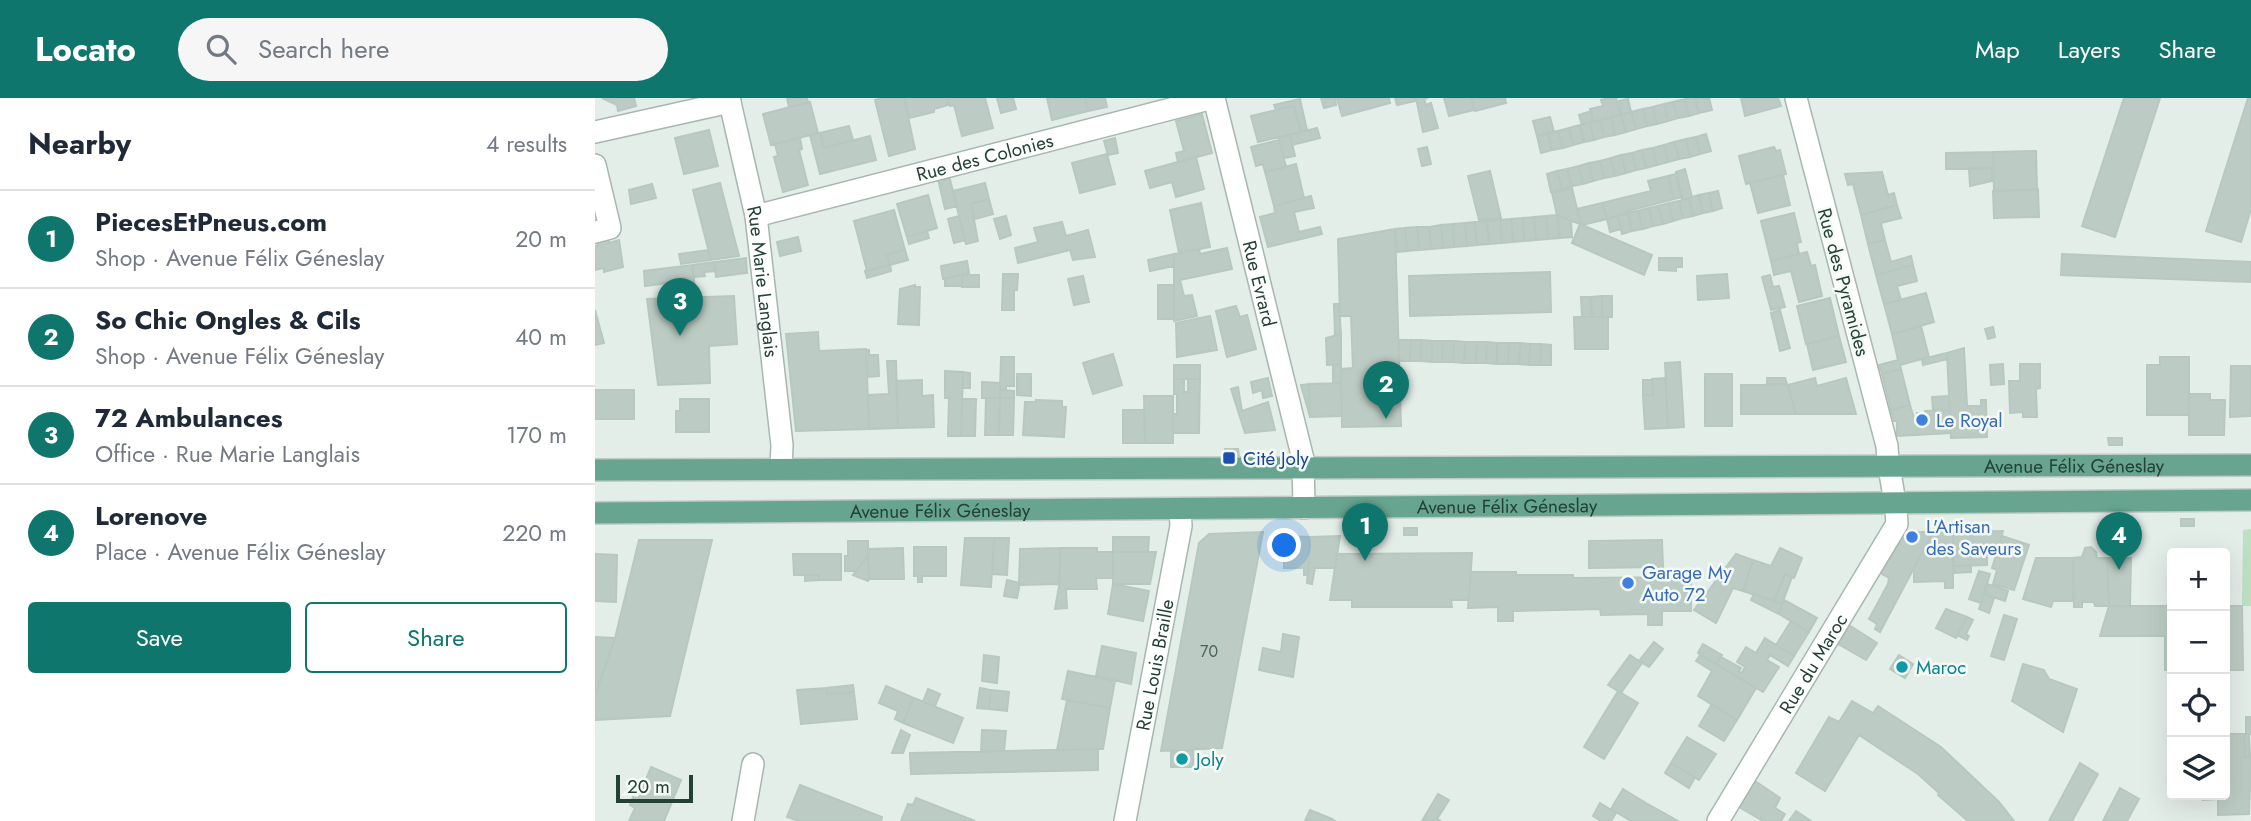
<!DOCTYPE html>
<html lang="en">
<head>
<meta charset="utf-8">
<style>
	:root { --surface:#fff; --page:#f6f6f7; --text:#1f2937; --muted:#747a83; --line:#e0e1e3; --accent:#0f766e }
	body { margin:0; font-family:Jost,sans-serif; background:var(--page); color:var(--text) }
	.controls { position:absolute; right:21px; bottom:21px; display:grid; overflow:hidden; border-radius:7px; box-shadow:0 7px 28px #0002 }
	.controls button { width:63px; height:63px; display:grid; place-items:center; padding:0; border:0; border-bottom:2px solid var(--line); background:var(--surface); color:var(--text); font:35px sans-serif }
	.scale { position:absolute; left:21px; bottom:18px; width:77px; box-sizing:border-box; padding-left:7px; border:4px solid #234136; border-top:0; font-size:19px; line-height:24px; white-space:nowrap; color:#234136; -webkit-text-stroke:5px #f5faf7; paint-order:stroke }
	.you { position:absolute; left:690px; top:448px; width:24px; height:24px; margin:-18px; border:5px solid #fff; border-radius:50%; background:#1a73e8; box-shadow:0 0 0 10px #1a73e833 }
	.badge { display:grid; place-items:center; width:46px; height:46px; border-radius:50%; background:var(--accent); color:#fff; font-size:23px; font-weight:700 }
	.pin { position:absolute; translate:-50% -58px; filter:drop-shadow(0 2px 4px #0008) }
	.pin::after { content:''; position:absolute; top:37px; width:24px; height:21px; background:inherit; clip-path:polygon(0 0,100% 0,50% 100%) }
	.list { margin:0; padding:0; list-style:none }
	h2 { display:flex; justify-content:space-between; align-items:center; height:91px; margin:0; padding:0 28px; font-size:30px }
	h2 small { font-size:23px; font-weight:400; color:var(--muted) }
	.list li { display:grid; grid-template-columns:46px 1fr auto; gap:21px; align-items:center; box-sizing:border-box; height:98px; padding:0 28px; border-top:2px solid var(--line) }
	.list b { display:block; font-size:26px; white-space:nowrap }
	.list p { margin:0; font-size:23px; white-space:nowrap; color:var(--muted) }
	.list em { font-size:23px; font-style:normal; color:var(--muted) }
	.actions { display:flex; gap:14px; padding:21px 28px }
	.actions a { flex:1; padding:16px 0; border:2px solid var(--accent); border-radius:7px; text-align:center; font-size:24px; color:var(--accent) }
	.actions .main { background:var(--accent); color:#fff }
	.icon { flex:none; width:38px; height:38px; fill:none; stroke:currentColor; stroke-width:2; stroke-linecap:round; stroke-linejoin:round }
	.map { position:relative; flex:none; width:1656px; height:723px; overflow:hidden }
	header { display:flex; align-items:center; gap:42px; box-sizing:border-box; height:98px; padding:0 35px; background:var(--accent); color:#fff }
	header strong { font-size:33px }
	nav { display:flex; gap:38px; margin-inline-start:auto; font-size:24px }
	.search { width:490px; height:63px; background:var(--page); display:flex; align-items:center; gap:18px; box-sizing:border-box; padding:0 24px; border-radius:38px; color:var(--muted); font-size:26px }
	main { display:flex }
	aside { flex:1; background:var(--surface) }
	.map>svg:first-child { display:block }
</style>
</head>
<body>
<header>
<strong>Locato</strong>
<div class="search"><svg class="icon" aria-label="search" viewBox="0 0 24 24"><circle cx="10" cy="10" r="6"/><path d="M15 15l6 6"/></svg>Search here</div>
<nav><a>Map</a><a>Layers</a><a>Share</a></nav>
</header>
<main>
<aside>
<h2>Nearby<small>4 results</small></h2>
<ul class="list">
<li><span class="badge">1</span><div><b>PiecesEtPneus.com</b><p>Shop · Avenue Félix Géneslay</p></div><em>20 m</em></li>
<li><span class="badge">2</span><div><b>So Chic Ongles &amp; Cils</b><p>Shop · Avenue Félix Géneslay</p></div><em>40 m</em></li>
<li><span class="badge">3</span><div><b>72 Ambulances</b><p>Office · Rue Marie Langlais</p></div><em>170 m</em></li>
<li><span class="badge">4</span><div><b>Lorenove</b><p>Place · Avenue Félix Géneslay</p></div><em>220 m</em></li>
</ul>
<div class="actions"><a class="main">Save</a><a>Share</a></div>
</aside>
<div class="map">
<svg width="1656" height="723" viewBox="0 0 1656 723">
	<rect width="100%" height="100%" fill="#e4eee9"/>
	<path fill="#bde0c3" d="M 1656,431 L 1656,508 L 1647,508 L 1648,432 Z"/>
	<path fill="#bcccc4" stroke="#b6c8bf" stroke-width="2" d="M 7,0 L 39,0 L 41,8 L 23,13 L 22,7 Z
		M 192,0 L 212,0 L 213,5 L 194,9 Z
		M 287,0 L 309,0 L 320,51 L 294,58 L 280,2 Z
		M 309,0 L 352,0 L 353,7 L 339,11 L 339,14 L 314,20 Z
		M 353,0 L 390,0 L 398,30 L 367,38 L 359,7 L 355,8 Z
		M 402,0 L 418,0 L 421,11 L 406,15 Z
		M 452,0 L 490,0 L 493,13 L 457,22 Z
		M 490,0 L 510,0 L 512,9 L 493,13 Z
		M 726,0 L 740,0 L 741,7 L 729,10 Z
		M 742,0 L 794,0 L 795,5 L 747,18 Z
		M 800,0 L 819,0 L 820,3 L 802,7 Z
		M 821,0 L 833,0 L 829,1 L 831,7 L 836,5 L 843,30 L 828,34 Z
		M 849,0 L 876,0 L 879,12 L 854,18 Z
		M 876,0 L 910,0 L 911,5 L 880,13 Z
		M 1014,0 L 1021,0 L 1025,17 L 998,24 L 995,11 L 1008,8 L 1006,2 Z
		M 1100,0 L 1104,15 L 1094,18 L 1090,1 Z
		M 1100,0 L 1114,0 L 1117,12 L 1104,15 Z
		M 1146,0 L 1183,0 L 1186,8 L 1150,18 Z
		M 1529,0 L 1565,0 L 1520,139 L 1487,128 Z
		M 1653,0 L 1656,0 L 1656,111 L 1646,144 L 1611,133 Z
		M 705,1 L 712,32 L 706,34 L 699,8 L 681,12 L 679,7 Z
		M 1033,1 L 1036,14 L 1027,17 L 1024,3 Z
		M 1090,1 L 1094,18 L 1083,20 L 1078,4 Z
		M 215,4 L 223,35 L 176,47 L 168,16 Z
		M 1078,4 L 1083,20 L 1073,23 L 1069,6 Z
		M 1069,6 L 1073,23 L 1062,26 L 1058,9 Z
		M 699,8 L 706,34 L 663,44 L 656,18 Z
		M 1058,9 L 1062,26 L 1052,28 L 1048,11 Z
		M 1048,11 L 1052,28 L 1041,31 L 1036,14 Z
		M 996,13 L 998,24 L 987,27 L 984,17 Z
		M 1036,14 L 1041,31 L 1031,34 L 1026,17 Z
		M 607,16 L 617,55 L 583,64 L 581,55 L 589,53 L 581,23 Z
		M 1026,17 L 1031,34 L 1020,37 L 1016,19 Z
		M 955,19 L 959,34 L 942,38 L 938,23 Z
		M 1016,19 L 1020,37 L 1009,39 L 1005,22 Z
		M 1005,22 L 1009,39 L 999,42 L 995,25 Z
		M 995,25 L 999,42 L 989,44 L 985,27 Z
		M 985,27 L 989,44 L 978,47 L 974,30 Z
		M 254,28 L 258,42 L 229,50 L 225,35 Z
		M 722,30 L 725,40 L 697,47 L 695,37 Z
		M 974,30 L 978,47 L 968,50 L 963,33 Z
		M 114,32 L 123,68 L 89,76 L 80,40 Z
		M 963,33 L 968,50 L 957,52 L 953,35 Z
		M 225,35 L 229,50 L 275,38 L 281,62 L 225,76 L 215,37 Z
		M 953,35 L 957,52 L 946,55 L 942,38 Z
		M 1111,36 L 1116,53 L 1105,56 L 1101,39 Z
		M 695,37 L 700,58 L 689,60 L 683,39 Z
		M 1101,39 L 1105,56 L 1095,59 L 1091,41 Z
		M 205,40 L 207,51 L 204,52 L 213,87 L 188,94 L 179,59 L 183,58 L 180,46 Z
		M 520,40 L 523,55 L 513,57 L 509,43 Z
		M 1091,41 L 1095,59 L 1084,61 L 1079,44 Z
		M 684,42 L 691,69 L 670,74 L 668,66 L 661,68 L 656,49 Z
		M 1079,44 L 1084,61 L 1073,64 L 1069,47 Z
		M 1069,47 L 1073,64 L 1062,67 L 1058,50 Z
		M 832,49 L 836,66 L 827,68 L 823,51 Z
		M 1179,49 L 1181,53 L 1185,52 L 1191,76 L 1151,86 L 1144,58 Z
		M 1058,50 L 1062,67 L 1051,70 L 1047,52 Z
		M 1047,52 L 1051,70 L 1041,72 L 1037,55 Z
		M 1441,53 L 1442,92 L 1399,93 L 1398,54 Z
		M 1398,54 L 1399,70 L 1351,71 L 1351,55 Z
		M 1037,55 L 1041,72 L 1031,75 L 1026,57 Z
		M 512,56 L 520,86 L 485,95 L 477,65 Z
		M 1026,57 L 1031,75 L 1020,78 L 1016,60 Z
		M 601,59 L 609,91 L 581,99 L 577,84 L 555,90 L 550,73 Z
		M 1016,60 L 1020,78 L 1009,80 L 1005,63 Z
		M 1005,63 L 1009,80 L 998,83 L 994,65 Z
		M 994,65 L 998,83 L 988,86 L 984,68 Z
		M 701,66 L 709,100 L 679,108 L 670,74 Z
		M 984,68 L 988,86 L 977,88 L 972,71 Z
		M 1397,70 L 1397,83 L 1375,88 L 1374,71 Z
		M 972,71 L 977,88 L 967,91 L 962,73 Z
		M 1090,71 L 1097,99 L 1087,102 L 1081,74 Z
		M 895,73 L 906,120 L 884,122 L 873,78 Z
		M 962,73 L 967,91 L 956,94 L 952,76 Z
		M 1287,74 L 1293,97 L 1299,95 L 1302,107 L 1266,117 L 1258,86 L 1253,87 L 1250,76 Z
		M 1081,76 L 1087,99 L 1079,101 L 1073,78 Z
		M 1188,77 L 1195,107 L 1163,115 L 1155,85 Z
		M 354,78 L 362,108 L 350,111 L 343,81 Z
		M 1073,78 L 1079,101 L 1029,114 L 1029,116 L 1012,121 L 1007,105 L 1056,93 L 1053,83 Z
		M 125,85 L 144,158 L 116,162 L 98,92 Z
		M 390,85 L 394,101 L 376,106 L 383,143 L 371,146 L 358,93 Z
		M 57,86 L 61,100 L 36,106 L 34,92 Z
		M 977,90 L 982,111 L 987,127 L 962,117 L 957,95 Z
		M 1443,91 L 1444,119 L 1399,120 L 1398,93 Z
		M 1123,93 L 1127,110 L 1118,113 L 1114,95 Z
		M 1114,95 L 1118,113 L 1108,115 L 1104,97 Z
		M 333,97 L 342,130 L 312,139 L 302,106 Z
		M 1104,97 L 1108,115 L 1098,118 L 1094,100 Z
		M 716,98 L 719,110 L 699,114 L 704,134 L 725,129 L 727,136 L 673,149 L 665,119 L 680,115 L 679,108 Z
		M 1094,100 L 1098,118 L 1088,120 L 1084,103 Z
		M 394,101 L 398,116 L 380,121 L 376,106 Z
		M 1084,103 L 1088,120 L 1078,123 L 1074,105 Z
		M 606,105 L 615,149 L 584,155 L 575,112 Z
		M 1007,105 L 1012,121 L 987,127 L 982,111 Z
		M 1074,105 L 1078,123 L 1068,126 L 1063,108 Z
		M 1302,107 L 1306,120 L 1286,125 L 1290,142 L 1273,146 L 1266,117 Z
		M 1063,108 L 1068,126 L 1058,128 L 1054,110 Z
		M 1054,110 L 1058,128 L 1048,131 L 1043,113 Z
		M 299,112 L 310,152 L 292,157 L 295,167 L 272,173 L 259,123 Z
		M 1043,113 L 1048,131 L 1037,133 L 1033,115 Z
		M 1033,115 L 1037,133 L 1027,136 L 1023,118 Z
		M 1199,115 L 1206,144 L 1202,145 L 1204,156 L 1176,163 L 1166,123 Z
		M 962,117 L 976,123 L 977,139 L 965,140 Z
		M 962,117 L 965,140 L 953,141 L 951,118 Z
		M 364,118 L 370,142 L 359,145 L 353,121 Z
		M 411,118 L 416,137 L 405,141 L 399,121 Z
		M 951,118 L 953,141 L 941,142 L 939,119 Z
		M 1023,118 L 1026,131 L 1015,134 L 1012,121 Z
		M 939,119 L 941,142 L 929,143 L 928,120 Z
		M 928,120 L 929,143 L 918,144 L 916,121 Z
		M 916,121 L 918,144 L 907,145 L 905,122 Z
		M 905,122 L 907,145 L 894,146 L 892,123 Z
		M 892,123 L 894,146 L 882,147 L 880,124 Z
		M 467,124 L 471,138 L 493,132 L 500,159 L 478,162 L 475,152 L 423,165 L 420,150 L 443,144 L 439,130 Z
		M 880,124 L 882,147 L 872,148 L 870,125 Z
		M 870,125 L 872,148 L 859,149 L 858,126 Z
		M 858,126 L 859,149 L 848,150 L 846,127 Z
		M 985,126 L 1057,157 L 1049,177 L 977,145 Z
		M 846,127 L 848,150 L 836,151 L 834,129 Z
		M 822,129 L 834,129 L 836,151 L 824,152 Z
		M 822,129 L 824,152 L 812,153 L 810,130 Z
		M 810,130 L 812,153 L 802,154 L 800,131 Z
		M 800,131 L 806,328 L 747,329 L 746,271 L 758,270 L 756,218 L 745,218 L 743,141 Z
		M 332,133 L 334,140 L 314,146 L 312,139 Z
		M 203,139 L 206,153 L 185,158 L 182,144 Z
		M 14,142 L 14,145 L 24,142 L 28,169 L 9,174 L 9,170 L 0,172 L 0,148 L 3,147 L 2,145 Z
		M 1290,142 L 1296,164 L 1316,158 L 1318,167 L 1281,177 L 1273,146 Z
		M 632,150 L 637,171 L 585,182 L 589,198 L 597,197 L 602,218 L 579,223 L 579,156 L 604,151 L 605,156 Z
		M 113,152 L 116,162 L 86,166 L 84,156 Z
		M 310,152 L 313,162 L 295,167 L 292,157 Z
		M 1212,154 L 1216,168 L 1220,167 L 1227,198 L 1204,204 L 1196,173 L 1179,177 L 1176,163 Z
		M 579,156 L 579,168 L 555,173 L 553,162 Z
		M 1467,156 L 1656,164 L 1656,184 L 1466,177 Z
		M 151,160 L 152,175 L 121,179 L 119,164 Z
		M 1064,160 L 1087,160 L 1087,169 L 1081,169 L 1081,173 L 1064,172 Z
		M 372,163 L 374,175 L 348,181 L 346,168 Z
		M 119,164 L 121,173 L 109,174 L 110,178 L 99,179 L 97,167 Z
		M 97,167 L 101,198 L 83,199 L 83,190 L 93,189 L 91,180 L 80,181 L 81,184 L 50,188 L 49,173 Z
		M 295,167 L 296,173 L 272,180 L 270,173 Z
		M 1318,167 L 1322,183 L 1302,188 L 1306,202 L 1289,206 L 1281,177 Z
		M 955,174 L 956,214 L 815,218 L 814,178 Z
		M 408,176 L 423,176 L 422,192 L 419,192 L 419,212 L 407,212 Z
		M 1132,176 L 1134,200 L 1103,202 L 1102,178 Z
		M 367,177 L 367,188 L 350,188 L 350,180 Z
		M 367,177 L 384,177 L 384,189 L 367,189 Z
		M 1175,177 L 1178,189 L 1184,188 L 1190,209 L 1176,212 L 1167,179 Z
		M 488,178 L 494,204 L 479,207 L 473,181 Z
		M 320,187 L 320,189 L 325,189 L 324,227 L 303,226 L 305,191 Z
		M 563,187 L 579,187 L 579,221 L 563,221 Z
		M 1331,195 L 1339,224 L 1297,236 L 1289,206 Z
		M 139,198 L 142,246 L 114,248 L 115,285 L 63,287 L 52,201 Z
		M 1007,198 L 1017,198 L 1017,219 L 1007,219 Z
		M 1007,198 L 1007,219 L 997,219 L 996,199 Z
		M 986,199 L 996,199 L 997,219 L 987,219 Z
		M 1235,200 L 1244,238 L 1211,246 L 1202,208 Z
		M 739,206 L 744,206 L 746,236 L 740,238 Z
		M 641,208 L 645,219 L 652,217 L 661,251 L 632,259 L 621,213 Z
		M 0,212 L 9,245 L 0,247 Z
		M 1185,212 L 1195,250 L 1185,253 L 1176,215 Z
		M 615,218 L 622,252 L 582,259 L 581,225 Z
		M 979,219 L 1013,219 L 1013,251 L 980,251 Z
		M 1326,228 L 1334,259 L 1305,267 L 1306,271 L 1287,276 L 1284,267 L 1303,262 L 1297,236 Z
		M 1398,229 L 1400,239 L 1393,241 L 1390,231 Z
		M 223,234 L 224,253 L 271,251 L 274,331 L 201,333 L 191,236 Z
		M 746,236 L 746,266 L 732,267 L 731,240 Z
		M 1244,238 L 1251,264 L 1218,272 L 1212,246 Z
		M 804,242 L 816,242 L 815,263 L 804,263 Z
		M 816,242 L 826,242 L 826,263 L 815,263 Z
		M 826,242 L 837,243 L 837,264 L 826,263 Z
		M 837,243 L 848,243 L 847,264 L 837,264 Z
		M 848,243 L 859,243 L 858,264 L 847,264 Z
		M 859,243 L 870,244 L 869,265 L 858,264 Z
		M 870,244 L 882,244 L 881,265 L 869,265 Z
		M 882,244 L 892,244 L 891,265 L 881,265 Z
		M 892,244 L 902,245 L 902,266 L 891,265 Z
		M 902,245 L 914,245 L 913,266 L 902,266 Z
		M 914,245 L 925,245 L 924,266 L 913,266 Z
		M 925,245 L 935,246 L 934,267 L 924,266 Z
		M 935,246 L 946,246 L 945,267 L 934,267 Z
		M 946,246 L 956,247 L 956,267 L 945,267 Z
		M 1369,250 L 1372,308 L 1386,308 L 1386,302 L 1391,302 L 1392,339 L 1356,340 L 1352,255 Z
		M 271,252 L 274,252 L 274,257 L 283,257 L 284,278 L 272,279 Z
		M 1352,255 L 1353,261 L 1328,267 L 1327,261 Z
		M 518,256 L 527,287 L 498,296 L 488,265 Z
		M 406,259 L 419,259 L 419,288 L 411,288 L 411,292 L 405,292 Z
		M 1565,259 L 1594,259 L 1594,317 L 1552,317 L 1552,267 L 1565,267 Z
		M 292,263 L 301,263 L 303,330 L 274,331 L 273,297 L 294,296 Z
		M 1085,264 L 1089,329 L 1073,330 L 1070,265 Z
		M 746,266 L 746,285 L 738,285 L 738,267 Z
		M 1408,266 L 1409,286 L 1396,287 L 1395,267 Z
		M 1425,266 L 1445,266 L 1445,290 L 1441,291 L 1442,319 L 1428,319 L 1428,314 L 1415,315 L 1414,283 L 1425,283 Z
		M 579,267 L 605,267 L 605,281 L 579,281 Z
		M 1636,268 L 1656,268 L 1656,318 L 1635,319 Z
		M 1306,271 L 1315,307 L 1296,312 L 1287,276 Z
		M 350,273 L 368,274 L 366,338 L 353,338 L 354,300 L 350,300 Z
		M 368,274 L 375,275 L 375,290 L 368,290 Z
		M 422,276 L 436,276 L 436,298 L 422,297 Z
		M 1110,276 L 1137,276 L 1137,328 L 1110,328 Z
		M 673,280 L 677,298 L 668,300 L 667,292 L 658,295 L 656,284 Z
		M 1070,280 L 1073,330 L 1050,331 L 1048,297 L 1058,297 L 1057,281 Z
		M 1172,280 L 1190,280 L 1192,286 L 1172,286 Z
		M 1220,280 L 1222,288 L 1251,280 L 1261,316 L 1201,316 L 1193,287 Z
		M 579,281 L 589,281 L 589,294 L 593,294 L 593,281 L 605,281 L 604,335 L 578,335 L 578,316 L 582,316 L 582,296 L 579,296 Z
		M 327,282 L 327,298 L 338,297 L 339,329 L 303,330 L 301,283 Z
		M 1048,282 L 1057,282 L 1058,297 L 1048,297 Z
		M 387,284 L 405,285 L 405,300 L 387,300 Z
		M 746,285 L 747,318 L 715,319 L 714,286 Z
		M 714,286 L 715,319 L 706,287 Z
		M 1192,286 L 1201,316 L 1146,316 L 1146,287 Z
		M 643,289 L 647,313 L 673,304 L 680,332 L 650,335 L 636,291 Z
		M 0,292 L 39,292 L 39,321 L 0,321 Z
		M 405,292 L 419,293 L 419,300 L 405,300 Z
		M 1594,296 L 1615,296 L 1615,302 L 1630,302 L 1629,337 L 1594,337 Z
		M 549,298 L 578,298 L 578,345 L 550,345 Z
		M 1354,298 L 1355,312 L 1338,312 L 1337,299 Z
		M 391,300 L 405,300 L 404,337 L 390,337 Z
		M 405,300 L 419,300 L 418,337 L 404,337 Z
		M 85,301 L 114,301 L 114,334 L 81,334 L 81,313 L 85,313 Z
		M 367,301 L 381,301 L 380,338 L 366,338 Z
		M 441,302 L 467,303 L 467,309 L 471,309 L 469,339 L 428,337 L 430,304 L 441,304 Z
		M 1315,307 L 1319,320 L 1323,320 L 1322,315 L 1330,315 L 1330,313 L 1355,312 L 1356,335 L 1302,338 L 1302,323 L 1299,323 L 1296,312 Z
		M 528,312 L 549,312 L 550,345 L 528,345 Z
		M 1513,340 L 1527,340 L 1527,347 L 1514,347 Z
		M 630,351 L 643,351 L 644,358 L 631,358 Z
		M 1586,421 L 1599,421 L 1599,428 L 1586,428 Z
		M 809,430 L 822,430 L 822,437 L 809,437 Z
		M 1408,433 L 1401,457 L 1392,457 L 1392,467 L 1359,468 L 1358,434 Z
		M 668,434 L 627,650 L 566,653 L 604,445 L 614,436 Z
		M 1316,434 L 1338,434 L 1285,534 L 1280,531 L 1282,526 L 1274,521 L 1293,486 L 1294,480 L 1285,475 L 1307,439 Z
		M 1338,434 L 1358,434 L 1358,490 L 1350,490 L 1350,483 L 1319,484 L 1319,470 Z
		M 689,438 L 715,439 L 713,477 L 709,477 L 709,470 L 689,470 Z
		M 745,438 L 740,470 L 720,470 L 717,486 L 712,485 L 715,439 Z
		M 1407,438 L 1434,447 L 1419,492 L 1398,486 L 1402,472 L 1397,470 Z
		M 518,439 L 554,439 L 553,454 L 518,454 Z
		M 370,440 L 399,440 L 396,489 L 366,487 Z
		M 399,440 L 414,440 L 412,477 L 397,476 Z
		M 44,442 L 117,442 L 75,618 L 0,622 L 0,598 L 20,540 Z
		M 1067,442 L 1068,469 L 994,470 L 994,443 Z
		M 253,443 L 273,443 L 273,458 L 261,473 L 250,473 L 250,458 L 253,458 Z
		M 319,449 L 351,449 L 351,478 L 327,478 L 327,484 L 323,484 L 323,478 L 319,478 Z
		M 1496,449 L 1501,454 L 1502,460 L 1512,460 L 1514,508 L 1500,508 L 1499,504 L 1487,504 L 1487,509 L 1479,509 L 1478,460 L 1487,459 L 1490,450 Z
		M 308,450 L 309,481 L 274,481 L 273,451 Z
		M 465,450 L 502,450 L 502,454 L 518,454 L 518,480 L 501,480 L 502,491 L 471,491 L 472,510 L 460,511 L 465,483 Z
		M 465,450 L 464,486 L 424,487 L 425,451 Z
		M 1185,450 L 1207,460 L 1199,480 L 1190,476 L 1179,503 L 1148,493 L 1158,462 L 1176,468 Z
		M 518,454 L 561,454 L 555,486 L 518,486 Z
		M 877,455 L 874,502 L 856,502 L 857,509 L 757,509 L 757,502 L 735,502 L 742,456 Z
		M 0,456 L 22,457 L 21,504 L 0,503 Z
		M 198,456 L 246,456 L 246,482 L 224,482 L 224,477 L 199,477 Z
		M 1141,456 L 1158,462 L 1148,493 L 1138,490 L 1121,525 L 1099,512 Z
		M 273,458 L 274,481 L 273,483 L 258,477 Z
		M 1441,460 L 1478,460 L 1478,503 L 1458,503 L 1456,509 L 1428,501 Z
		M 1512,460 L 1536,460 L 1535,509 L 1514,508 Z
		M 1376,467 L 1376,474 L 1359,475 L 1359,468 Z
		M 1384,473 L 1395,476 L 1386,505 L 1374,501 Z
		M 876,474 L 921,474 L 921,477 L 978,477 L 978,480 L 1096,479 L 1096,513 L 1067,513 L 1067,527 L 1053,527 L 1053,516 L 1006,517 L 1005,511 L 918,513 L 918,523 L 903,523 L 903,509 L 873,510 Z
		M 1190,476 L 1197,479 L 1187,506 L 1179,503 Z
		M 210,477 L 224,477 L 224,482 L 210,483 Z
		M 412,482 L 425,485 L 422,500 L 409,498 Z
		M 518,486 L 554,493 L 548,523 L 513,516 Z
		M 1392,486 L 1413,493 L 1410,503 L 1389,496 Z
		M 1159,496 L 1187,506 L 1184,516 L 1156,502 Z
		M 1389,496 L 1399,500 L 1394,515 L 1384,511 Z
		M 1189,502 L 1222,520 L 1214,534 L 1184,516 Z
		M 1514,508 L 1577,508 L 1577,572 L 1570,572 L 1570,538 L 1505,538 Z
		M 1630,508 L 1647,508 L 1648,572 L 1630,572 Z
		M 1351,511 L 1372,519 L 1361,540 L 1341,530 Z
		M 1409,517 L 1422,521 L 1409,562 L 1396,558 Z
		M 1372,519 L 1378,522 L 1371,536 L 1374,538 L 1372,542 L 1362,537 Z
		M 1196,523 L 1214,534 L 1199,558 L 1181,547 Z
		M 1254,527 L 1282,545 L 1271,562 L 1243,546 Z
		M 688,536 L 704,539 L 698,579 L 664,572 L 668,550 L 686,554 Z
		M 0,539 L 20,540 L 0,598 Z
		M 1170,540 L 1199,558 L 1193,568 L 1175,557 L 1172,562 L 1184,569 L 1168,594 L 1121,566 L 1126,559 L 1146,570 L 1144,573 L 1147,575 L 1150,569 L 1142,564 L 1151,549 L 1161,555 Z
		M 1059,544 L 1068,551 L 1054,569 L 1044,563 Z
		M 1108,546 L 1127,557 L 1121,566 L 1103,555 Z
		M 507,548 L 541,555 L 536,586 L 501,578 Z
		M 389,557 L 404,559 L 402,585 L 387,583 Z
		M 1035,557 L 1047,565 L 1026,595 L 1013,587 Z
		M 1105,557 L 1161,590 L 1142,622 L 1103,598 L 1117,573 L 1101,563 Z
		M 1304,557 L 1318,566 L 1310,580 L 1295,571 Z
		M 1428,566 L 1449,572 L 1454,581 L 1482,591 L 1468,634 L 1417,603 Z
		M 473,573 L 520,583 L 515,610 L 467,601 Z
		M 258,587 L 259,594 L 232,596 L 232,590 Z
		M 291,588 L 319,600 L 308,625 L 300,621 L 303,613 L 284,605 Z
		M 232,590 L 232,596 L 259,594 L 262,621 L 206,626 L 202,592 Z
		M 385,590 L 396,592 L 394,611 L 382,610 Z
		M 333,591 L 345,596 L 340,608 L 328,604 Z
		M 396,592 L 414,594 L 412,613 L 394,611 Z
		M 1023,593 L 1043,605 L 1009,661 L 989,649 Z
		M 319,600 L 368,620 L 358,645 L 308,625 Z
		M 472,602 L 515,610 L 508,651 L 462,652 Z
		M 1257,603 L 1278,615 L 1283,608 L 1346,649 L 1404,704 L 1419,723 L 1373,723 L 1343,697 L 1344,695 L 1323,676 L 1264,637 L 1230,693 L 1201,675 L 1234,619 L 1244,624 Z
		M 1117,606 L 1142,622 L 1129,643 L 1104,628 Z
		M 1651,619 L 1656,619 L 1656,636 L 1651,636 Z
		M 306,632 L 315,637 L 308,655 L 297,655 Z
		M 387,632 L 411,633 L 409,653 L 386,654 Z
		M 1630,636 L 1649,636 L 1650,659 L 1656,659 L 1654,716 L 1623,717 L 1623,701 L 1608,702 L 1608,697 L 1630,697 Z
		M 1649,636 L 1654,636 L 1655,659 L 1650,659 Z
		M 1092,639 L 1121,656 L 1104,682 L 1076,665 Z
		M 503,651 L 503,672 L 316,676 L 315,655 Z
		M 576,653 L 598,653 L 598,669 L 576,669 Z
		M 1076,665 L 1100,679 L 1094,690 L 1070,675 Z
		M 1485,665 L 1503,676 L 1477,723 L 1454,723 Z
		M 56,669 L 86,682 L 69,723 L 34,723 L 40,710 L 35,707 L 38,699 L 43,701 Z
		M 1160,683 L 1185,700 L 1180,710 L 1190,716 L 1186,723 L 1168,723 L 1144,709 Z
		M 205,687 L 287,719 L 286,723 L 204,723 L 192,719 Z
		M 1525,690 L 1544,701 L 1532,723 L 1508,723 Z
		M 1028,691 L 1051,705 L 1083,723 L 1036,723 L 1016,711 Z
		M 843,696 L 854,702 L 842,721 L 846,723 L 827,723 Z
		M 321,700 L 380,723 L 306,723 L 313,706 L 318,707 Z
		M 1005,705 L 1021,715 L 1016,723 L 1006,723 L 998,718 Z
		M 715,712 L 737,721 L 740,723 L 710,723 Z
		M 1201,713 L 1216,723 L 1194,723 Z"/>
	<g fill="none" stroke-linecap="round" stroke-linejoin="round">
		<g stroke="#a6b7b0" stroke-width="24">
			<g id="street">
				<path id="s1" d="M 134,0 L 161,118 L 187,347 L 186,371"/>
				<path id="s2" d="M 619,0 L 708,361 L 709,410"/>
				<path d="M 0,34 L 135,4"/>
				<path d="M 0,67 L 15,130 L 0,134"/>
				<path id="s3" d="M 161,118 L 618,0"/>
				<path d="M 148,723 L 158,666"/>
				<path id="s4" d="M 530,723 L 586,428 L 585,411"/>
				<path id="s5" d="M 1123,723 L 1302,426 C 1301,399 1293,374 1292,348 L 1201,0"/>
			</g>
		</g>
		<g stroke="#c1cac7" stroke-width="24">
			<g id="primary">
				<path id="s6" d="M 0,372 L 1656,367"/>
				<path id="s7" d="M 0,415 L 1656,402"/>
			</g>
		</g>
		<use href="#street" stroke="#fff" stroke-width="21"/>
		<use href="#primary" stroke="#67a590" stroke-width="21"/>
	</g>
	<g fill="#3f7fe0" stroke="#f5faf7" stroke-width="2.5">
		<circle cx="1327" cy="322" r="7"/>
		<circle cx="1317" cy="439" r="7"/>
		<circle cx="1033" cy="485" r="7"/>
	</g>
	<rect fill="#1a4fb4" stroke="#f5faf7" stroke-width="2.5" x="627" y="353" width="14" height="14" rx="3.5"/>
	<g fill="#0f9aa8" stroke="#f5faf7" stroke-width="2.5">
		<circle cx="1307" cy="569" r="7"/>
		<circle cx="587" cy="661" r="7"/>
	</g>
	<g text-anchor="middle" stroke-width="5" stroke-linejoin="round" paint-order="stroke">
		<g font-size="16" fill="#49645a">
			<text x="614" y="559">70</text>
		</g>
		<g font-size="19" fill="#234136" stroke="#f5faf7">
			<text dy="7" stroke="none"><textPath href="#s3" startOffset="236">Rue des Colonies</textPath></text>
			<text transform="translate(1249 184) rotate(75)" y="7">Rue des Pyramides</text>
			<text dy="7" stroke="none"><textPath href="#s1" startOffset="187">Rue Marie Langlais</textPath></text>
			<text dy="7" stroke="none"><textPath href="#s2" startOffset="191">Rue Evrard</textPath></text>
			<text dy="7" stroke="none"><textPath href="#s6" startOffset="1479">Avenue Félix Géneslay</textPath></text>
			<text dy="7" stroke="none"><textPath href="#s7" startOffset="912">Avenue Félix Géneslay</textPath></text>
			<text dy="7" stroke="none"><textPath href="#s7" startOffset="345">Avenue Félix Géneslay</textPath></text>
			<text dy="7" stroke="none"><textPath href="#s5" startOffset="184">Rue du Maroc</textPath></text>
			<text dy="7" stroke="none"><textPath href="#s4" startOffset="159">Rue Louis Braille</textPath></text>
		</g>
		<g font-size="19" fill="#366cbe" stroke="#f5faf7" text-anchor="start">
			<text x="1341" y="329">Le Royal</text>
			<text x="1331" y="435">L'Artisan<tspan x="1331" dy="22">des Saveurs</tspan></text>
			<text x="1047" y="481">Garage My<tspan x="1047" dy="22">Auto 72</tspan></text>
		</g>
		<g font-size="19" fill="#164399" stroke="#f5faf7" text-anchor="start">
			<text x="648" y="367">Cité Joly</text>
		</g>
		<g font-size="19" fill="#0d838f" stroke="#f5faf7" text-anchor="start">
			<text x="1321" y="576">Maroc</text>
			<text x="601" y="668">Joly</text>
		</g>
	</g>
</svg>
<div class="controls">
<button>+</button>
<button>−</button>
<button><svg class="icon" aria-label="locate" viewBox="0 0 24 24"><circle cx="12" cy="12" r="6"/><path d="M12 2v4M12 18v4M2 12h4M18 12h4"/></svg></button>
<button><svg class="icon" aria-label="layers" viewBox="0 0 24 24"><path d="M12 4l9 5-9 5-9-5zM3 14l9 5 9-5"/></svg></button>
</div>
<div class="scale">20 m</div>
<div class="you"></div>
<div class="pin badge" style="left:770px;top:463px">1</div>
<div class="pin badge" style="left:791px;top:321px">2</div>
<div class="pin badge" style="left:85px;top:238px">3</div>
<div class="pin badge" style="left:1524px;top:472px">4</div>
</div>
</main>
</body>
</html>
